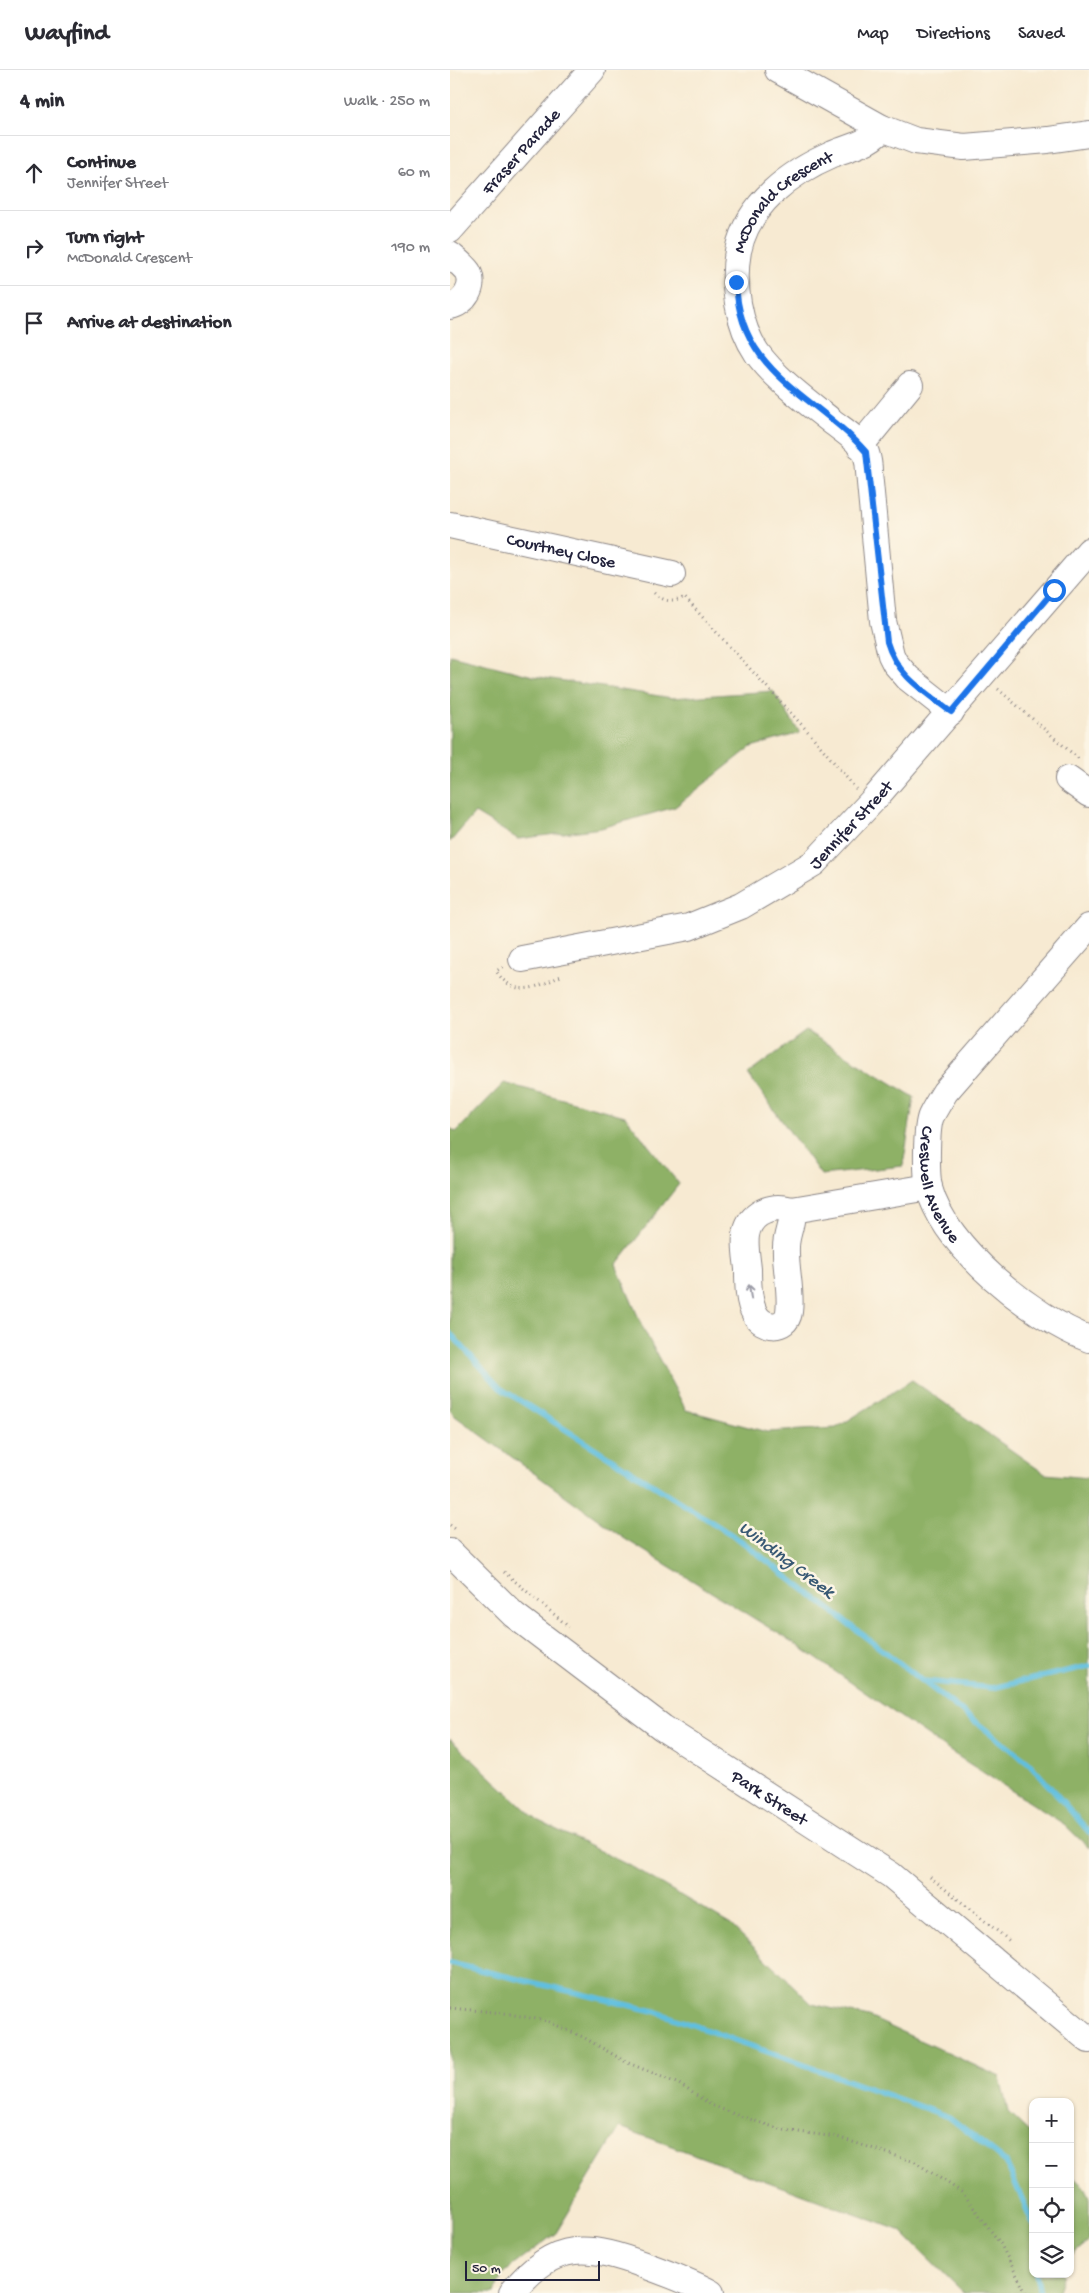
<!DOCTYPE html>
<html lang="en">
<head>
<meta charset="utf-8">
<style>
	:root { --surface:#fff; --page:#f2f2f3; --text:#2b2b33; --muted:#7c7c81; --line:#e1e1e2 }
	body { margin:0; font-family:"Gochi Hand",sans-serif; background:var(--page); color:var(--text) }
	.controls { position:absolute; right:15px; bottom:15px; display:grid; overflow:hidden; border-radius:10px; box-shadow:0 1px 4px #0004 }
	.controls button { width:45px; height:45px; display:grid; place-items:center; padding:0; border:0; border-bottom:1px solid var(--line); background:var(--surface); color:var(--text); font:25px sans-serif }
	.scale { position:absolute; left:15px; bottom:12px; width:135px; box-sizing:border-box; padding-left:5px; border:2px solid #22223b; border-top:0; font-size:14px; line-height:18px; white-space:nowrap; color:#22223b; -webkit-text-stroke:4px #fcf5e5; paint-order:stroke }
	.stop { position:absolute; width:15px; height:15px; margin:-11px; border:4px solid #1a73e8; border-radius:50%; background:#fff }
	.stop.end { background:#1a73e8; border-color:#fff; box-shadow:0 1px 5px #0008 }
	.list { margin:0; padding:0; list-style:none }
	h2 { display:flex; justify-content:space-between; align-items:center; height:65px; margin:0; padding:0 20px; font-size:21px }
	h2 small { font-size:16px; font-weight:400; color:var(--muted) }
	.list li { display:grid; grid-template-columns:32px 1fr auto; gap:15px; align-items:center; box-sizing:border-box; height:75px; padding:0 20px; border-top:1px solid var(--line) }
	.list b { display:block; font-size:19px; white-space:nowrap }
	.list p { margin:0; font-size:16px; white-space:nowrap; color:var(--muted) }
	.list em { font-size:16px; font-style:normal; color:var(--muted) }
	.icon { flex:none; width:28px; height:28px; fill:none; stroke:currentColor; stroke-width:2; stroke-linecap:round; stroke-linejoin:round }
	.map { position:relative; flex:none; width:639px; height:2223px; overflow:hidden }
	header { display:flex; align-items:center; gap:30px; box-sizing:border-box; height:70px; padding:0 25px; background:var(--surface); border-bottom:1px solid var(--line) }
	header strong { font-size:24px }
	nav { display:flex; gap:28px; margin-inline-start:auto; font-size:18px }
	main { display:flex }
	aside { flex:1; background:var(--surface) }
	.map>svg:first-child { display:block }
</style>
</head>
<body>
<header>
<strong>Wayfind</strong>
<nav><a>Map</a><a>Directions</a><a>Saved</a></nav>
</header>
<main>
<aside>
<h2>4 min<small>Walk · 250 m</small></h2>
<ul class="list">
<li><svg class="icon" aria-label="ahead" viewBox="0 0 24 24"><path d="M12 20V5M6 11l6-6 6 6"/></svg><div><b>Continue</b><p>Jennifer Street</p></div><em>60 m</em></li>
<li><svg class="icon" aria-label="right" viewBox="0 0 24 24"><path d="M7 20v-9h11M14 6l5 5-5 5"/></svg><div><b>Turn right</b><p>McDonald Crescent</p></div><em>190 m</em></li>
<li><svg class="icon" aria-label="arrive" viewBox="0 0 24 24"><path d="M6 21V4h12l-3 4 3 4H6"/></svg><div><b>Arrive at destination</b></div></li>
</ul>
</aside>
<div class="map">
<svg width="639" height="2223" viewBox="0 0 639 2223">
	<rect width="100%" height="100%" fill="#fcf5e5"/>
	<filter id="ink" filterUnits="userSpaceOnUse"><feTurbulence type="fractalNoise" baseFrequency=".02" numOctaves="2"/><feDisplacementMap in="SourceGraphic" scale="10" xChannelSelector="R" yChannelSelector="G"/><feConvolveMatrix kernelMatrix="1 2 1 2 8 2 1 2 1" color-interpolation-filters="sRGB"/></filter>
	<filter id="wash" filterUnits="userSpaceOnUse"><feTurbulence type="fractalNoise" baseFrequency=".0096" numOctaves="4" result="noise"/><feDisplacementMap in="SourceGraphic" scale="20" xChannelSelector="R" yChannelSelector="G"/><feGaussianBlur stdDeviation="1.12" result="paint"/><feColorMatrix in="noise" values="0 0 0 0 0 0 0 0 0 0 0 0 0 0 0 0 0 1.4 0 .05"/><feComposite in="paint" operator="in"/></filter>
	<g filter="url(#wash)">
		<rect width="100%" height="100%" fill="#f7ead2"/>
		<path fill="#8eb166" stroke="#586a50" d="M 0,585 L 83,606 L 222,628 L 323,621 L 350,663 L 301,677 L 225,737 L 151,758 L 68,769 L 25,743 L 0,772 Z
			M 356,961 L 464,1027 L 453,1096 L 371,1105 L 298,1004 Z
			M 54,1013 L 175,1046 L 229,1114 L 166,1195 L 193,1258 L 236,1340 L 317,1362 L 386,1358 L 462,1310 L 595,1404 L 639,1408 L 639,1778 L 614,1754 L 501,1682 L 344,1573 L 175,1469 L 5,1346 L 0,1340 L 0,1058 L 6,1062 Z
			M 0,1669 L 87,1750 L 184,1798 L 281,1855 L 362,1934 L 419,1947 L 550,2007 L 558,2042 L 583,2066 L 583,2204 L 614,2204 L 607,2223 L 514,2223 L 451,2161 L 170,2057 L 106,2163 L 53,2203 L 44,2223 L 0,2223 Z
			M 620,2104 L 635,2118 L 639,2129 L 639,2171 L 620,2187 Z"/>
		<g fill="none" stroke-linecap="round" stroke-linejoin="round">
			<path stroke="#60bfdf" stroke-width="5.5" d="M 0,1263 L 50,1318 L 290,1470 L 579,1693 L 639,1762
				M 474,1611 L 542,1618 L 639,1596
				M 0,1893 L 204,1941 L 499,2047 L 556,2092 L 583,2154
				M 586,2204 L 590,2223"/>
		</g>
	</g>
	<g filter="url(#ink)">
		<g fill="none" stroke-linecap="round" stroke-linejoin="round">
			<g stroke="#8c8686" stroke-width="28">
				<g id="minor">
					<path d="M 328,0 L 432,58"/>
					<path id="s1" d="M 0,160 L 142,0"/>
					<path d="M 0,185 C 6,190 13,195 18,202 C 26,216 14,234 0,236"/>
					<path d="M 410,376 L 460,315"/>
					<path id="s2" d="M 0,455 L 222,504"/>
					<path id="s3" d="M 501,642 L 458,608 L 445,593 L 441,585 L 433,551 L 419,402 C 419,396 418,389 416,383 C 410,370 391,359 380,350 C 355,330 326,309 307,283 C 288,255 282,214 288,181 C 298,133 341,102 383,84 C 400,76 421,74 432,58 L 466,71 L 514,77 L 598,70 L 639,64"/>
					<path d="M 618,709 L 639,724"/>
					<path id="s4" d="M 639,857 L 495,1022 C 490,1030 485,1038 481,1046 C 476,1058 476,1104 479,1118 C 495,1178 583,1248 639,1269"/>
					<path id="s5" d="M 72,889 L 239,857 L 291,836 L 364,793 L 426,727 L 639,481"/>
					<path d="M 342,1140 C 343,1153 336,1164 336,1177 C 335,1199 342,1221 339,1242 C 336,1261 312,1258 305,1244 C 298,1232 298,1213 298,1199 C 296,1179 290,1157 309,1144 C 321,1137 329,1137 342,1140 L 479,1117"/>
					<path id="s6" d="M 0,1482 L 64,1545 L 213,1658 L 441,1805 L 639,1970"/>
					<path d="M 62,2223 C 105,2168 140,2175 197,2196 C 219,2204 241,2212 261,2223"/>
				</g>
			</g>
			<path stroke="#8c8686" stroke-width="3" stroke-dasharray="1 4" stroke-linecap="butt" d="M 204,523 C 213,531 223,534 234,527 L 362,666 L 406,719
				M 548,619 L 630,690
				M 53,897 L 46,901 C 66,930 87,917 113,905
				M 0,1455 L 8,1461
				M 54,1502 L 119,1557
				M 480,1807 L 561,1872
				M 0,1938 L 54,1943 L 97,1951 L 133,1967 L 176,1992 L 229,2014 L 261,2035 L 287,2045 L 333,2060 L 387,2067 L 465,2092 L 513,2123 L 550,2173 L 576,2223"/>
			<use href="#minor" stroke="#fff" stroke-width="26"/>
		</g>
		<defs><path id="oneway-shaft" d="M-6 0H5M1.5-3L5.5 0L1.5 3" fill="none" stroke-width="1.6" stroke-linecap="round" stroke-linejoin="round" transform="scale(1.25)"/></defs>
		<use stroke="#9c9ca7" href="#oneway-shaft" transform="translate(300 1222) rotate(-99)"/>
	</g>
	<g fill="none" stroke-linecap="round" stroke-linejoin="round" filter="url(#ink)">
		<path stroke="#1a73e8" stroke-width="6" d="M 286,212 C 289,304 364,323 416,382 L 437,572 C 447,606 474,621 501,642 L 604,520"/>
	</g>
	<g text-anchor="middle" stroke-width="5" stroke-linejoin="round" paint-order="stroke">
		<g font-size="18" fill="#22223b" stroke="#fcf5e5">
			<text dy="6" stroke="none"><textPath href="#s1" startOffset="106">Fraser Parade</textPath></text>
			<text dy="6" stroke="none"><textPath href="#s3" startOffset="611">McDonald Crescent</textPath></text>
			<text dy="6" stroke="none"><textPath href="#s2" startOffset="114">Courtney Close</textPath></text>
			<text dy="6" stroke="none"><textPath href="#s5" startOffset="364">Jennifer Street</textPath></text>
			<text dy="6" stroke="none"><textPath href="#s4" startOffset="318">Creswell Avenue</textPath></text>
			<text dy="6" stroke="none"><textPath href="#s6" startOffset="404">Park Street</textPath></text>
		</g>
		<g font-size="19" font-style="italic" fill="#385974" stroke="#fcf5e5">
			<text transform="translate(338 1488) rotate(37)" y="7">Winding Creek</text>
		</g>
	</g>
</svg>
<div class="controls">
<button>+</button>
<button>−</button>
<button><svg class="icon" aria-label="locate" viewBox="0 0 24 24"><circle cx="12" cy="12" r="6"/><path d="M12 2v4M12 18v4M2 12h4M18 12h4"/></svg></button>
<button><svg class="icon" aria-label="layers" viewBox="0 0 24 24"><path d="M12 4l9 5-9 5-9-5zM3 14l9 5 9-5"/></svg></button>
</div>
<div class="scale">50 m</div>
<div class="stop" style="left:604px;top:520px"></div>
<div class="stop end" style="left:286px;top:212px"></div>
</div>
</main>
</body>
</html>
